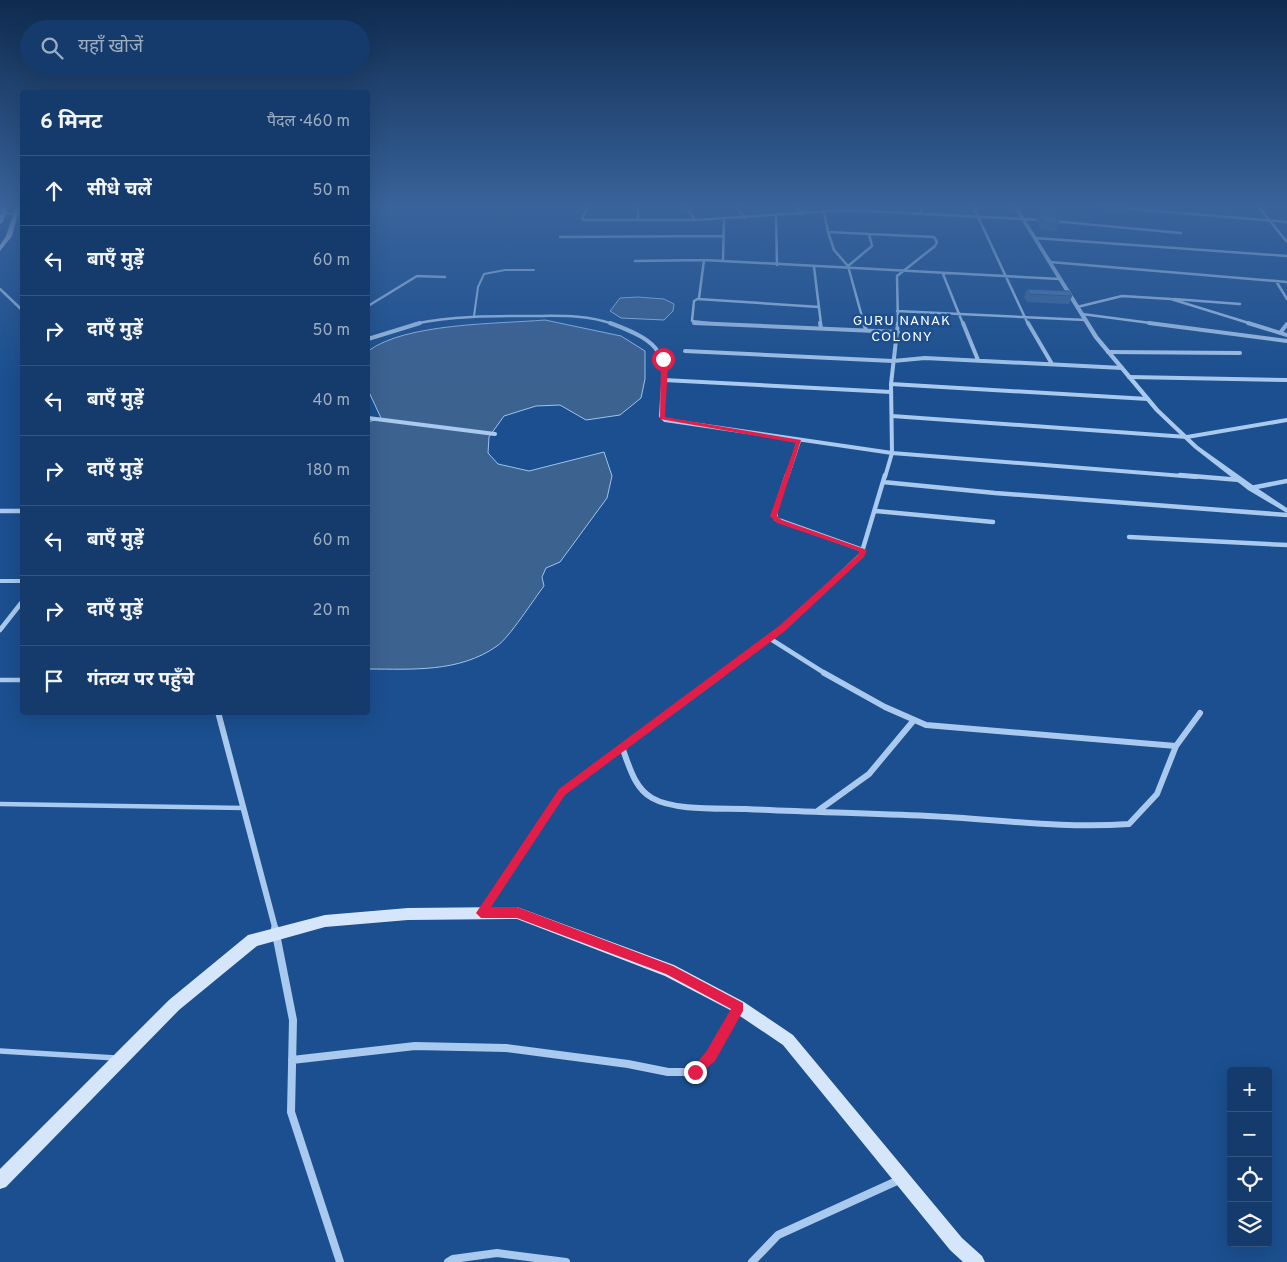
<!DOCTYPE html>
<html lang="hi">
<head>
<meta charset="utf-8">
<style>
	:root { --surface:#143b6b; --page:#1d4271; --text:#f1f3f6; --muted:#9dadc1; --line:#33557e }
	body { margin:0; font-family:Overpass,"Noto Sans Devanagari",sans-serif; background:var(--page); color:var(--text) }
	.controls { position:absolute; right:15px; bottom:15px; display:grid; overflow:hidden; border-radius:5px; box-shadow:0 5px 20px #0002 }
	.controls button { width:45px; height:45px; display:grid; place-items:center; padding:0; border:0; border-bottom:1px solid var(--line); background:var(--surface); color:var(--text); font:25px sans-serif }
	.stop { position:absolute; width:15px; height:15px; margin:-11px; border:4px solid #e11d48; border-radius:50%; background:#fff }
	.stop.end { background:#e11d48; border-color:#fff; box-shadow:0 1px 5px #0008 }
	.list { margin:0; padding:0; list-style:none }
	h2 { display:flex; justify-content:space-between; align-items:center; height:65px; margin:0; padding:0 20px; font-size:21px }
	h2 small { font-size:16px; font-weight:400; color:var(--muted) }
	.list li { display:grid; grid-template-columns:32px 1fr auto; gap:15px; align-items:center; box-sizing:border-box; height:70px; padding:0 20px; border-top:1px solid var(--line) }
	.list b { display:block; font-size:19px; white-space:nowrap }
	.list em { font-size:16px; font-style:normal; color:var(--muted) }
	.icon { flex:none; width:28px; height:28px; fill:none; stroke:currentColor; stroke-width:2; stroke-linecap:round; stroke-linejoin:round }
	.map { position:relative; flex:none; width:1287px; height:1262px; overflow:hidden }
	.search { position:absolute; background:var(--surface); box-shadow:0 5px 20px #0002; left:20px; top:20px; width:350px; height:55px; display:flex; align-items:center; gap:12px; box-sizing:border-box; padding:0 18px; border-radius:28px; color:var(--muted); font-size:19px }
	.panel { position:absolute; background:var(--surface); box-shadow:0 5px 20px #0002; left:20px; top:90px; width:350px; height:625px; border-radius:5px }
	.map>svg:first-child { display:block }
</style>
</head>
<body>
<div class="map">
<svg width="1287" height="1262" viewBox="0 0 1287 1262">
	<rect width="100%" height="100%" fill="#1b4f8f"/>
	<path fill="#3c6290" stroke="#9cc4f0" d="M 638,297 L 664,299 L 674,304 L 673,311 L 664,320 L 621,318 L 610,311 L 620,298 Z
		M 545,320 L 621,336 L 645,351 L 645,379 L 641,398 L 620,415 L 586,420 L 560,405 L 536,406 L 504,416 L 489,437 L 488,453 L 498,464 L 529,471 L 604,452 L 612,476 L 607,498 L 560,562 L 546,568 L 542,577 L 544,586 C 534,599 509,638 497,646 C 459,673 411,669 368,669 L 368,422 L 381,418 L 368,390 L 368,351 C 406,323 496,324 545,320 Z"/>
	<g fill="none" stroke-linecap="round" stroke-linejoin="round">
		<path stroke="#a9c9ee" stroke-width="2" d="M 3,214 L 22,213
			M 474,316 L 478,287 L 484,274 L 505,270 L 534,270"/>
		<path stroke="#a9c9ee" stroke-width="4" d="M 0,581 L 22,581"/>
		<path stroke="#a9c9ee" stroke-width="4.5" d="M 0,680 L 22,680
			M 0,804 L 244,808"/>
		<path stroke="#a9c9ee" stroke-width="5.5" d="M 0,1051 L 116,1058"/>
		<path stroke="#a9c9ee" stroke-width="2.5" d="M 0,206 L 3,206
			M 588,206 L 582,218 L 584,220 L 695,220 L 848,210 L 1041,220
			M 638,206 L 638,220
			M 686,206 L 695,220
			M 736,206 L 745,218
			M 795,206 L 802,214
			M 920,206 L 922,214
			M 973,206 L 1028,324
			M 1097,206 L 1287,222
			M 1258,206 L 1287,242
			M 824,212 L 828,232 L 869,234
			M 776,216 L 777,265
			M 1052,221 L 1181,233
			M 828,232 L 834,250 L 848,266
			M 560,237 L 723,236
			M 1035,238 L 1287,256
			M 704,260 L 699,298 L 694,301 L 692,321 L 717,324
			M 635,261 L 704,260 L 1060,279
			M 723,261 L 724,219
			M 1050,262 L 1287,282
			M 814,267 L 821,324
			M 943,274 L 963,324
			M 1276,281 L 1287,299
			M 0,289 L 22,310
			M 698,299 L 819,307
			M 1174,299 L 1240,304
			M 368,306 L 417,276 L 445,277
			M 1077,307 L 1122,296 L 1171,299 L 1252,324
			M 897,311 L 1086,320
			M 1082,314 L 1158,324
			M 414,324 C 452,316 491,316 529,316 C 559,316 585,314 613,324
			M 864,324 L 848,266 L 872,246 L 869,234 L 934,237 L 937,242 L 935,246 L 897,276 L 898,324"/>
		<path stroke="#a9c9ee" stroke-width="4" d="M 610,323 C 673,346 664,358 661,416 L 665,420 L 892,453 L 1196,477
			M 694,323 L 898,332
			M 820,323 L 821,328
			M 864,323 L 866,330
			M 963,323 L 978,360
			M 1028,323 L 1052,364
			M 1149,323 L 1287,341
			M 1248,323 L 1287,335
			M 1280,333 L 1287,324
			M 368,339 L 420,323
			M 685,351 L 893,361 L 925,358 L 1122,368
			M 1108,352 L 1240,353
			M 1129,377 L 1287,380
			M 664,380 L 891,392
			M 891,384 L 1148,399
			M 892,416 L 1187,437 L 1287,420
			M 368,418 L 495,434
			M 787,477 L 799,441
			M 885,477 L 892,453 L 891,384 L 898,323"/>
		<path stroke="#a9c9ee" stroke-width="4.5" d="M 787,475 L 775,511 L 776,519 L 863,550
			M 1180,475 L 1240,480
			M 883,482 L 995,493 L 1287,515
			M 1251,488 L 1287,481
			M 0,511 L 22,511
			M 876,511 L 993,522
			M 1129,537 L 1287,545
			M 0,630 L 22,602
			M 769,638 L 826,674
			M 721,674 L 782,629 L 861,555 L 885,475"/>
		<path stroke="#a9c9ee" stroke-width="6" d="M 824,673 L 885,707 L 926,725 L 1176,746
			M 218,712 L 276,931
			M 622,747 C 629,765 634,788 652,798 C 675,811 720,808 746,809 C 807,812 867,813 928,816 C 995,819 1062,829 1129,824 L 1157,794 L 1176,746 L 1200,713
			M 819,810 L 869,774 L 914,720
			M 482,912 L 562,792 L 723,673"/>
		<path stroke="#a9c9ee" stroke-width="8" d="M 275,929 L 293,1020 L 291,1112 L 340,1262
			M 292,1060 L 415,1046 L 506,1048 L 628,1064 L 668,1072 L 695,1072 L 710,1057 L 739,1008
			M 448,1262 L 453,1259 L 497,1253 L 566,1262
			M 752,1262 L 778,1235 L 899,1180"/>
		<path fill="#a9c9ee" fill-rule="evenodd" d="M 1013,206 L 1017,206 L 1098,336 L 1159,409 L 1198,446 L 1254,486 L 1287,508 L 1287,513 L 1248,490 L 1194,448 L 1155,411 L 1094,338 Z"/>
		<path fill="#d6e6fa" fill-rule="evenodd" d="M 4,206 L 8,206 L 3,222 L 0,224 L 0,215 Z
			M 16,206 L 20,206 L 12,236 L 0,251 L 0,245 L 6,236 Z
			M 517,907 L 674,965 L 744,1002 L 793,1035 L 962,1238 L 982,1256 L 985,1262 L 963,1262 L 950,1250 L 783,1045 L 734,1012 L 665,976 L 517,919 L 408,920 L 325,927 L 257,946 L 179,1010 L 6,1187 L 0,1189 L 0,1169 L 169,1000 L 248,935 L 325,915 L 408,908 Z"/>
	</g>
	<path fill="#3a679d" d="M 1038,214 L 1059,223 L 1056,231 L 1041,230 L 1036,221 Z
		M 1027,289 L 1072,296 L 1069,304 L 1027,302 L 1024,297 Z"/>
	<path fill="#4478b7" stroke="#305480" d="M 1038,214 L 1053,214 L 1059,223 L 1044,223 Z
		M 1027,289 L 1069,291 L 1072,296 L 1030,294 Z"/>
	<linearGradient id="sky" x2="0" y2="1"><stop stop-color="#0f2b4f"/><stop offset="0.54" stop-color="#39639b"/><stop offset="1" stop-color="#39639b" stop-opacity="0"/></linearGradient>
	<rect width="1287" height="382" fill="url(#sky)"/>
	<path fill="#e11d48" d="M 663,357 L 668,366 L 665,417 L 801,440 L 777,516 L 782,520 L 867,550 L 864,557 L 785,631 L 565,795 L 491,907 L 517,907 L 673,966 L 743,1003 L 743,1011 L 715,1061 L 695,1078 L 690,1077 L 689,1072 L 706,1052 L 731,1009 L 666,974 L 517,918 L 481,918 L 476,913 L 559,789 L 779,626 L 858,555 L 859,551 L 777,523 L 770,516 L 796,443 L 660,419 L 661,359 Z"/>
	<g text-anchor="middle" stroke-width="5" stroke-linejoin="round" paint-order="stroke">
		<g font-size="14" letter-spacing="1" fill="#fff" stroke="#1b4f8f">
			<text x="902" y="325">GURU NANAK<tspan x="902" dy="16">COLONY</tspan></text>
		</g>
	</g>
</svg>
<div class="controls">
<button>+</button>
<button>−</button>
<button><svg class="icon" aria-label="locate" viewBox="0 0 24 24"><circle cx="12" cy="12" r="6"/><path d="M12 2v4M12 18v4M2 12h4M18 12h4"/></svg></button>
<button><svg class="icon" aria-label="layers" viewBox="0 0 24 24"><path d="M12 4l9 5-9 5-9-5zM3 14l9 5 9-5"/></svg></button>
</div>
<div class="stop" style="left:663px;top:359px"></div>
<div class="stop end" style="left:695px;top:1072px"></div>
<div class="search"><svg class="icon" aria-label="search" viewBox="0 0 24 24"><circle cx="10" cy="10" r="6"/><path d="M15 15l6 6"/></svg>यहाँ खोजें</div>
<section class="panel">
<h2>6 मिनट<small>पैदल · 460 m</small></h2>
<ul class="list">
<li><svg class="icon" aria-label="ahead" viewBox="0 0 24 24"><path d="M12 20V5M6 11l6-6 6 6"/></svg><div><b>सीधे चलें</b></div><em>50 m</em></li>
<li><svg class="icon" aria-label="left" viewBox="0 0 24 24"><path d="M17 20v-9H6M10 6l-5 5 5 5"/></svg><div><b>बाएँ मुड़ें</b></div><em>60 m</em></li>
<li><svg class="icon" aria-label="right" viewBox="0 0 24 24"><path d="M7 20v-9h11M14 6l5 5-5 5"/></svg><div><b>दाएँ मुड़ें</b></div><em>50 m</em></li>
<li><svg class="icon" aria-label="left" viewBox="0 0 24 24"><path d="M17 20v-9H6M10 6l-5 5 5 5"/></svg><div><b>बाएँ मुड़ें</b></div><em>40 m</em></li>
<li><svg class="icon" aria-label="right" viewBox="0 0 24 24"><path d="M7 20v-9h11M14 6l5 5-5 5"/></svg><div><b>दाएँ मुड़ें</b></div><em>180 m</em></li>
<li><svg class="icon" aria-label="left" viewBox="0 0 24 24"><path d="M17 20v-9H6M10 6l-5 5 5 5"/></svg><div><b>बाएँ मुड़ें</b></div><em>60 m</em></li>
<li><svg class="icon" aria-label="right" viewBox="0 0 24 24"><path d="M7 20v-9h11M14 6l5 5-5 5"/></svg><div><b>दाएँ मुड़ें</b></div><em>20 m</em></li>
<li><svg class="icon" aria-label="arrive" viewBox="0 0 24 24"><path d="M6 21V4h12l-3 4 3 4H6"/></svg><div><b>गंतव्य पर पहुँचे</b></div></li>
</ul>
</section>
</div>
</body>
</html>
